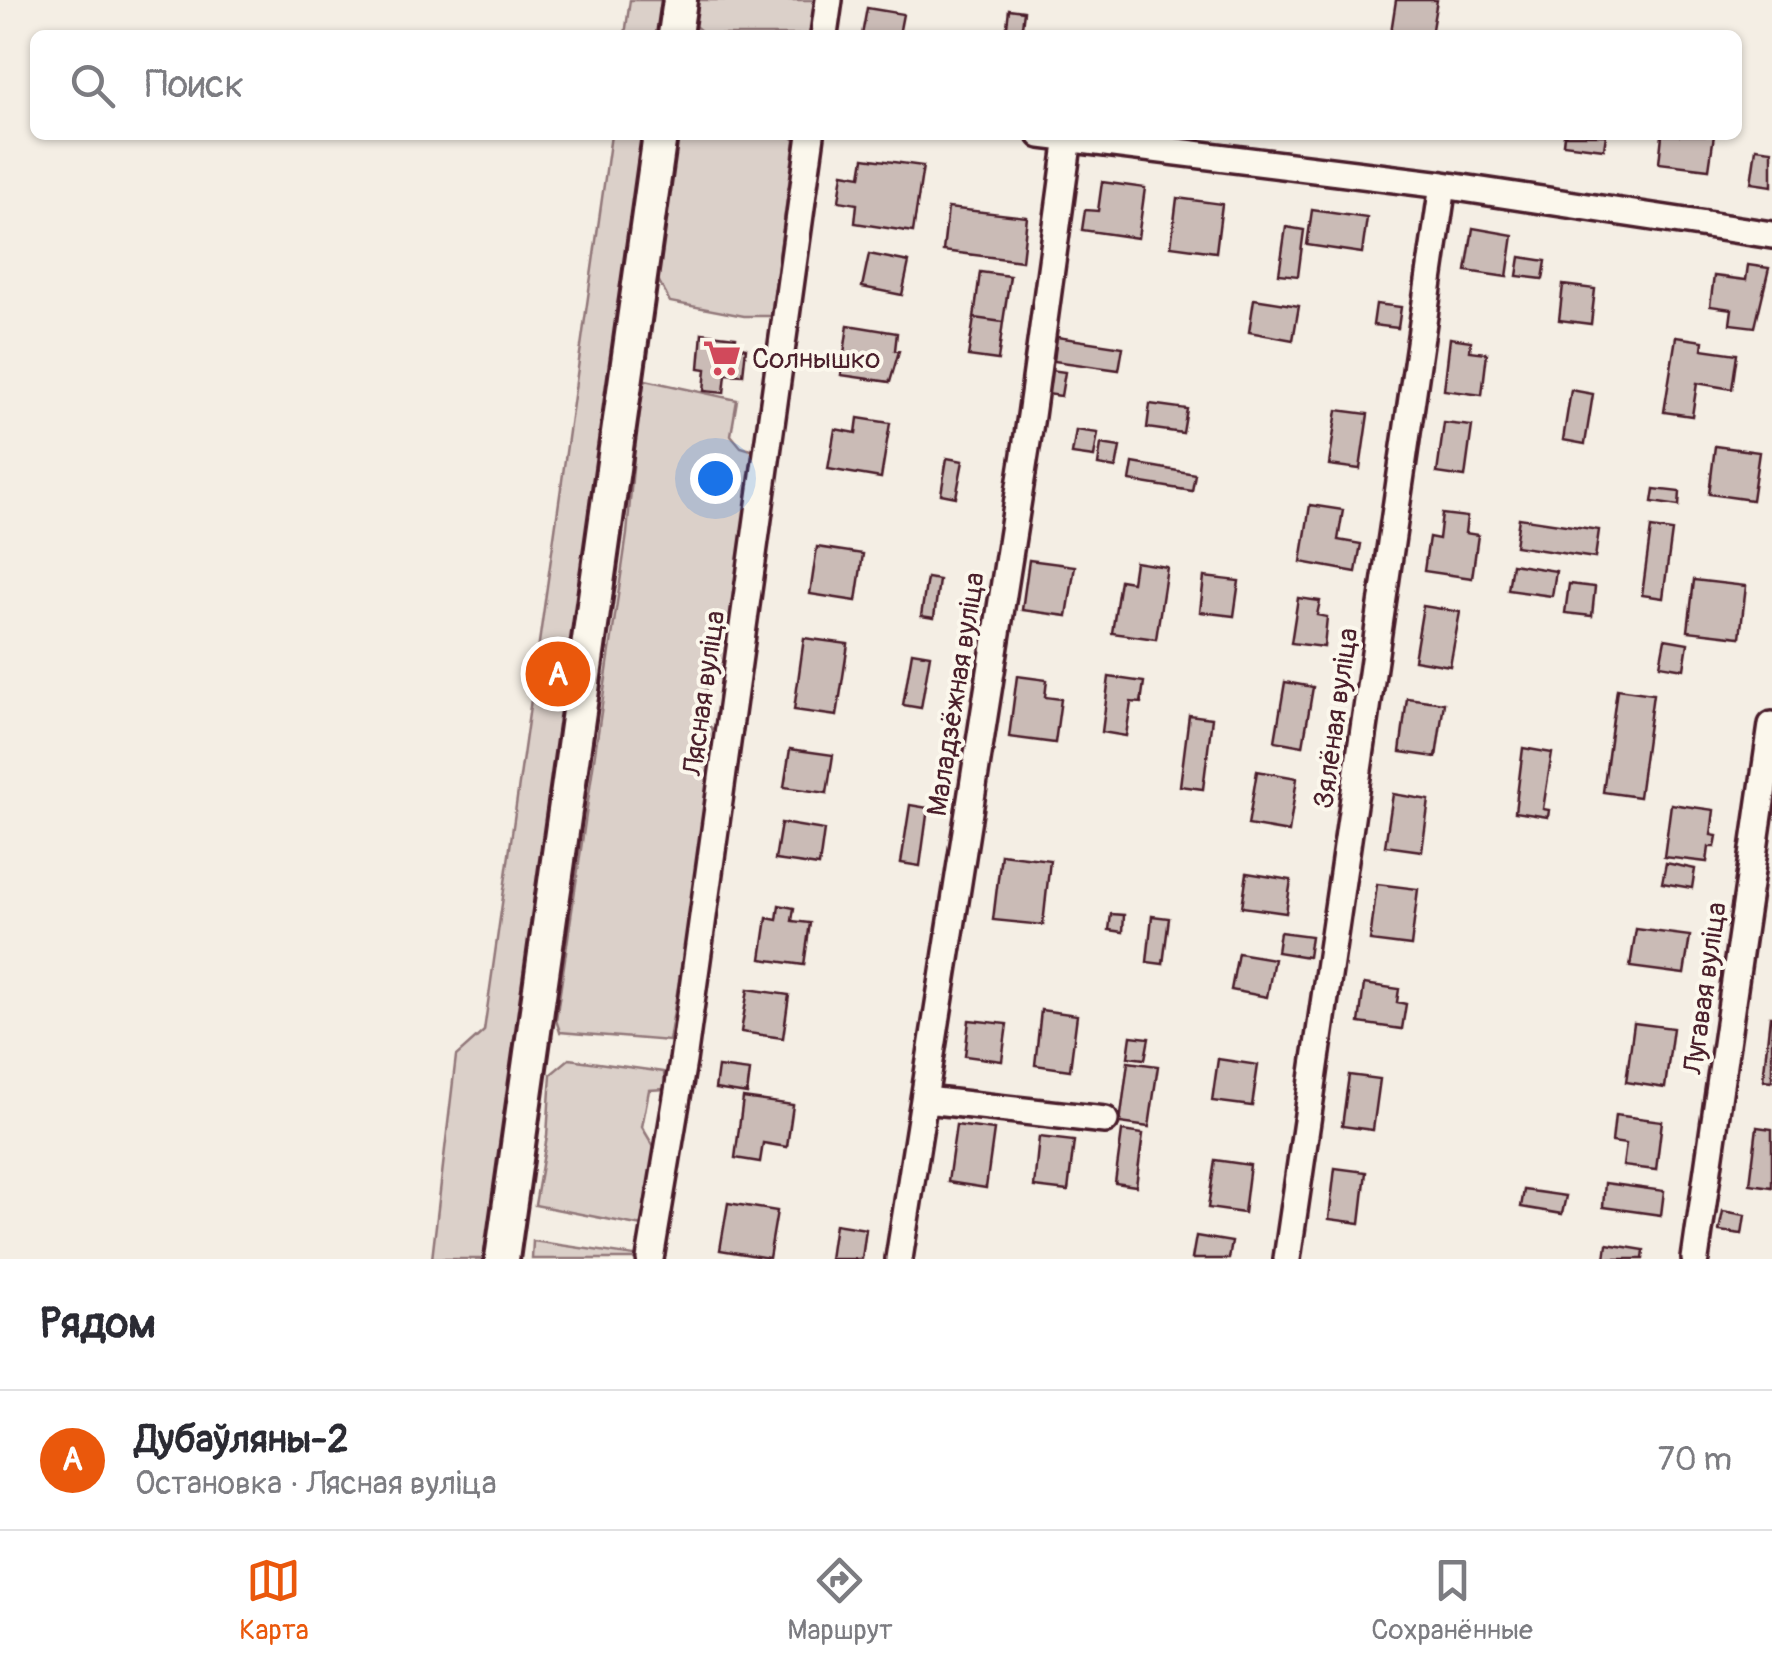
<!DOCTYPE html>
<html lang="ru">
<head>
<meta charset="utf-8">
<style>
	:root { --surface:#fff; --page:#f2f2f3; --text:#2b2b33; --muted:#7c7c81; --line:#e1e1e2; --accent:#ea580c }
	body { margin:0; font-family:Pangolin,sans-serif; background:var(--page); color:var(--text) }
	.you { position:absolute; left:715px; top:478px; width:35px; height:35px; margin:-25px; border:8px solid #fff; border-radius:50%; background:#1a73e8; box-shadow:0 0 0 15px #1a73e833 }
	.badge { display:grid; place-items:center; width:65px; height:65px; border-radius:50%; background:var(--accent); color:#fff; font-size:32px; font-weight:700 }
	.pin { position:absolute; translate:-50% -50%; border:5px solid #fff; box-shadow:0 2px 10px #0006 }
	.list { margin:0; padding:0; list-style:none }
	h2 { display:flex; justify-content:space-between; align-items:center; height:130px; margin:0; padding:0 40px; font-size:42px }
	h2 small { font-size:32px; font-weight:400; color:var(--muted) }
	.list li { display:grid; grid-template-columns:65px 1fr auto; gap:30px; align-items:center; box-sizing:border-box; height:140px; padding:0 40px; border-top:2px solid var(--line) }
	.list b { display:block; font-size:38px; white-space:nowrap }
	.list p { margin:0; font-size:32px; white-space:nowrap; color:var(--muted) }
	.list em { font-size:32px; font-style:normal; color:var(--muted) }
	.icon { flex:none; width:55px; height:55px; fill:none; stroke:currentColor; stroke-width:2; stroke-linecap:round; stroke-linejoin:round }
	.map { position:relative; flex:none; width:1772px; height:1259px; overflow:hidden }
	.search { position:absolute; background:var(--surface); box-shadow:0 2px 8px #0004; left:30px; right:30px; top:30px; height:110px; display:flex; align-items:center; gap:25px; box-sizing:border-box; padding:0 35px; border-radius:15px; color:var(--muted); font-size:38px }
	.sheet { height:270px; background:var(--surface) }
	nav { display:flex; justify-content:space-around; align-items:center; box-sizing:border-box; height:140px; border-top:2px solid var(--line); background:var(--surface); font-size:28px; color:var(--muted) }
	nav a { display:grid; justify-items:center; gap:5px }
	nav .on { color:var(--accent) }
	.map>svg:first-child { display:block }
</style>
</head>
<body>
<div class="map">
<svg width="1772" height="1259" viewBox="0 0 1772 1259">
	<rect width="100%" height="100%" fill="#f4eee4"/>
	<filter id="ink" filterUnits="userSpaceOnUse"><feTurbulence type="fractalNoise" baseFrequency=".01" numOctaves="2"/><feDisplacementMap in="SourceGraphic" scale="20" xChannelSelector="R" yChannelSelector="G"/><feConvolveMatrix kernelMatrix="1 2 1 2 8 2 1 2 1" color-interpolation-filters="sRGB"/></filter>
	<g filter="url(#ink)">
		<path fill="#dbd0c9" stroke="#92787a" stroke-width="2.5" d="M 630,0 L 829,0 L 824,35 L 706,35 L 679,13 L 675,35 L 625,35 Z
			M 611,135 L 660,135 L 502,1259 L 432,1259 L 456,1056 L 484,1031 Z
			M 684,135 L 790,135 L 795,140 L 771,316 L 744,316 L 670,302 L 655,274 L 676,144 Z
			M 641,379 L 737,400 L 731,435 L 741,447 L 758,452 L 727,675 L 707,680 L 702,720 L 720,735 L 669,1041 L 560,1032 L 556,1020 L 627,534 Z
			M 569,1059 L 664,1072 L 665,1089 L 649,1090 L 642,1127 L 657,1152 L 642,1226 L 535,1205 L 547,1136 L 551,1074 Z
			M 533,1241 L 635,1256 L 636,1259 L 532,1259 Z"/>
		<path fill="#cabbb6" stroke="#4a1f2b" stroke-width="2.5" d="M 1396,0 L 1437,0 L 1431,35 L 1391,32 Z
			M 867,8 L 903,14 L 899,35 L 862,35 Z
			M 1009,9 L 1024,11 L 1021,35 L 1006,35 Z
			M 1564,135 L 1606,135 L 1604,149 L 1563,144 Z
			M 1662,135 L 1714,135 L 1709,169 L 1659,163 Z
			M 1756,148 L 1772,150 L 1772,186 L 1751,183 Z
			M 864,158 L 923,166 L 913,232 L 855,223 L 857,204 L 839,201 L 843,173 L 861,176 Z
			M 1102,182 L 1145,188 L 1138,238 L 1082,230 L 1085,210 L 1098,211 Z
			M 1177,198 L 1222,204 L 1216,252 L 1171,246 Z
			M 948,208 L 1027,217 L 1022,261 L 943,251 Z
			M 1312,210 L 1367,218 L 1362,253 L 1307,245 Z
			M 1286,227 L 1304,230 L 1298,276 L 1279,274 Z
			M 1473,228 L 1513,235 L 1507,277 L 1466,271 Z
			M 869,254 L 909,262 L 902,295 L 862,287 Z
			M 1520,257 L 1546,261 L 1543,279 L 1517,276 Z
			M 1748,265 L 1769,268 L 1755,327 L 1730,324 L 1732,309 L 1710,306 L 1714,276 L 1746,280 Z
			M 980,272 L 1010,276 L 1003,322 L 974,318 Z
			M 1563,285 L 1595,289 L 1591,324 L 1559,320 Z
			M 1254,299 L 1299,306 L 1293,340 L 1249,332 Z
			M 1376,304 L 1401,307 L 1398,328 L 1373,325 Z
			M 974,318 L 1003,322 L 998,360 L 968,356 Z
			M 848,325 L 897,333 L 895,350 L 899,351 L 890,382 L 841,375 Z
			M 702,333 L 736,337 L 735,346 L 746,348 L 743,375 L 726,374 L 724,393 L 704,391 L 706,369 L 699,368 Z
			M 1057,337 L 1123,347 L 1119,370 L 1054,361 Z
			M 1676,337 L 1703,341 L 1702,349 L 1737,354 L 1732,389 L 1697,383 L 1692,416 L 1664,412 Z
			M 1450,338 L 1471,341 L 1470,351 L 1487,353 L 1482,395 L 1444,390 Z
			M 1051,370 L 1065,372 L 1061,396 L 1047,394 Z
			M 1571,390 L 1593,394 L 1585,444 L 1563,440 Z
			M 1150,404 L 1187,409 L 1183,433 L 1147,428 Z
			M 1337,410 L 1368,414 L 1360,469 L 1329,465 Z
			M 858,418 L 890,423 L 881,478 L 828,469 L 835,429 L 856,433 Z
			M 1444,423 L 1472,426 L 1465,477 L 1437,473 Z
			M 1076,430 L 1098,433 L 1094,457 L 1072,454 Z
			M 1101,444 L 1120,447 L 1116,468 L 1098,465 Z
			M 1715,446 L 1759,452 L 1752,500 L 1709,494 Z
			M 947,458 L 963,461 L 956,497 L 941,494 Z
			M 1133,463 L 1195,474 L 1192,491 L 1130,481 Z
			M 1654,489 L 1680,492 L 1679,506 L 1652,502 Z
			M 1310,505 L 1343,510 L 1338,540 L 1361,544 L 1356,572 L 1301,562 Z
			M 1442,514 L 1467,517 L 1465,533 L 1478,535 L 1472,578 L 1424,571 L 1429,537 L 1439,539 Z
			M 1519,518 L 1599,530 L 1595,558 L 1515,546 Z
			M 1651,528 L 1672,531 L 1663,598 L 1642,595 Z
			M 817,547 L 863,554 L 856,601 L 810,594 Z
			M 1029,560 L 1075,566 L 1067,616 L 1022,610 Z
			M 1135,562 L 1167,567 L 1156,639 L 1112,633 L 1120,580 L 1132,582 Z
			M 1512,564 L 1556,571 L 1552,596 L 1508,590 Z
			M 1204,577 L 1239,581 L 1234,616 L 1200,612 Z
			M 927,578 L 939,580 L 934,618 L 921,616 Z
			M 1694,580 L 1746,586 L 1740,637 L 1688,631 Z
			M 1569,584 L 1595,587 L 1592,616 L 1565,613 Z
			M 1298,598 L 1320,601 L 1317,615 L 1327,617 L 1324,647 L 1291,643 Z
			M 1423,606 L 1460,612 L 1450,666 L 1414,660 Z
			M 804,638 L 848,644 L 837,716 L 794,710 Z
			M 1665,639 L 1688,643 L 1684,669 L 1660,665 Z
			M 912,652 L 930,655 L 921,708 L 903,705 Z
			M 1017,676 L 1047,680 L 1045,697 L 1061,699 L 1055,743 L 1009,737 Z
			M 1109,677 L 1144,682 L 1141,703 L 1131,702 L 1126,736 L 1102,732 Z
			M 1285,682 L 1313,687 L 1303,746 L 1275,741 Z
			M 1617,689 L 1653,694 L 1639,797 L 1603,792 Z
			M 1407,698 L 1444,703 L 1436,757 L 1400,752 Z
			M 1189,715 L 1212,718 L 1203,789 L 1180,786 Z
			M 1523,748 L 1552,753 L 1543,809 L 1549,810 L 1548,817 L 1515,812 Z
			M 790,749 L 833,755 L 827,793 L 784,787 Z
			M 1257,771 L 1297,778 L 1289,832 L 1248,825 Z
			M 1393,794 L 1429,800 L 1422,851 L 1385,846 Z
			M 1671,804 L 1714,810 L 1711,835 L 1717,836 L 1715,847 L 1709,847 L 1707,862 L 1664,857 Z
			M 910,805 L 928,808 L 920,866 L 901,863 Z
			M 781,823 L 824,830 L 819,866 L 775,860 Z
			M 1001,854 L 1050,860 L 1043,925 L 993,920 Z
			M 1666,863 L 1695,869 L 1692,888 L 1662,883 Z
			M 1247,873 L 1291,880 L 1286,913 L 1242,907 Z
			M 1377,884 L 1418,889 L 1411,946 L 1370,941 Z
			M 779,905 L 794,908 L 792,921 L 810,923 L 804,965 L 761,959 L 767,918 L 777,920 Z
			M 1111,914 L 1124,915 L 1123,932 L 1109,930 Z
			M 1152,916 L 1169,918 L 1163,964 L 1147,962 Z
			M 1636,929 L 1690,936 L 1684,974 L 1630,967 Z
			M 1280,932 L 1311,936 L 1308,957 L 1277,952 Z
			M 1238,953 L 1274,959 L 1267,997 L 1231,990 Z
			M 1364,984 L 1399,989 L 1397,1002 L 1406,1004 L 1402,1029 L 1359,1023 Z
			M 748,989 L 789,995 L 783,1038 L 741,1032 Z
			M 1041,1010 L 1077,1015 L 1070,1070 L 1035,1065 Z
			M 1770,1016 L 1772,1016 L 1772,1081 L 1763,1080 Z
			M 969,1020 L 1007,1024 L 1002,1061 L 965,1056 Z
			M 1634,1023 L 1673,1028 L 1665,1088 L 1626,1082 Z
			M 1131,1036 L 1149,1038 L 1145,1059 L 1128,1057 Z
			M 1218,1059 L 1258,1065 L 1252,1106 L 1212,1101 Z
			M 1128,1062 L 1158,1066 L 1149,1127 L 1120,1123 Z
			M 718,1067 L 750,1071 L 747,1094 L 715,1089 Z
			M 1349,1075 L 1380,1079 L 1373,1130 L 1342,1126 Z
			M 743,1098 L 793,1105 L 787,1147 L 763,1143 L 760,1162 L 735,1158 Z
			M 1615,1115 L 1662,1121 L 1656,1170 L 1623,1166 L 1626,1144 L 1612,1142 Z
			M 956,1125 L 994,1130 L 986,1188 L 948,1182 Z
			M 1757,1127 L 1772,1129 L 1772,1187 L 1750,1184 Z
			M 1122,1131 L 1143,1134 L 1136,1186 L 1115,1183 Z
			M 1039,1137 L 1074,1141 L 1068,1191 L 1034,1187 Z
			M 1215,1160 L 1250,1165 L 1244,1213 L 1208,1208 Z
			M 1335,1168 L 1366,1172 L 1360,1223 L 1329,1219 Z
			M 1605,1183 L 1664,1191 L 1661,1215 L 1603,1207 Z
			M 1524,1190 L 1566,1196 L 1562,1214 L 1521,1207 Z
			M 728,1203 L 777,1211 L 769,1258 L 720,1250 Z
			M 1723,1211 L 1745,1215 L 1742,1234 L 1719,1231 Z
			M 835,1224 L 866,1229 L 862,1259 L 830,1259 Z
			M 1196,1236 L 1232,1242 L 1229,1259 L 1192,1259 Z
			M 1607,1244 L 1644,1250 L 1643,1259 L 1605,1259 Z"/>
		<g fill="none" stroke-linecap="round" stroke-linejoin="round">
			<g stroke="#4a1f2b" stroke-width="32">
				<path id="minor" d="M 824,35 L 829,0
					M 1041,135 L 1443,185 L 1772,235
					M 926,1100 L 1105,1120
					M 650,1259 L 683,1061 L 811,135
					M 899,1259 L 1031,416 L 1069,137
					M 1287,1259 L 1443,185
					M 1695,1259 L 1772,725"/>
			</g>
			<g stroke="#4a1f2b" stroke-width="40">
				<path id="major" d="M 675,35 L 680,0
					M 502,1259 L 660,135"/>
			</g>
			<use href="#minor" stroke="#fbf7ec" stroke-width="25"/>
			<use href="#major" stroke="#fbf7ec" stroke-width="32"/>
		</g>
	</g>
	<defs>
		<g id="supermarket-bare" transform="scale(3)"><path d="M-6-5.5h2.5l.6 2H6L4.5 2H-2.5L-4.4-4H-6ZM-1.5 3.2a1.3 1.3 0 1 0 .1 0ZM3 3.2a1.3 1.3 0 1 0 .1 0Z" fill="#d1495b" stroke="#fbf7ec" stroke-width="2.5" paint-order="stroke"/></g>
	</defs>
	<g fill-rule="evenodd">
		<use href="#supermarket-bare" x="722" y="358"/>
	</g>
	<g text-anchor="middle" stroke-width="8" stroke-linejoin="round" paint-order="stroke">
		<g font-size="28" fill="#4a1f2b" stroke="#fbf7ec" text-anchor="start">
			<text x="752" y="368">Солнышко</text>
		</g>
		<g font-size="28" fill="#4a1f2b" stroke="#fbf7ec">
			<text transform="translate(703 693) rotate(-82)" y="10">Лясная вуліца</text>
			<text transform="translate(955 694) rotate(-81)" y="10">Маладзёжная вуліца</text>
			<text transform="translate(1335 718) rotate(-82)" y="10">Зялёная вуліца</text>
			<text transform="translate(1704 988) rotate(-82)" y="10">Лугавая вуліца</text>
		</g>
	</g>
</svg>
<div class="you"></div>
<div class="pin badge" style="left:558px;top:674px">A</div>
<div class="search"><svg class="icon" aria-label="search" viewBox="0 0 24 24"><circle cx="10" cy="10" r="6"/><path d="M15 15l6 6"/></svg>Поиск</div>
</div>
<section class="sheet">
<h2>Рядом<small></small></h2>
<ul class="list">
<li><span class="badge">A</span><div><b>Дубаўляны-2</b><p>Остановка · Лясная вуліца</p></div><em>70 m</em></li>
</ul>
</section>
<nav>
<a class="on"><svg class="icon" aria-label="map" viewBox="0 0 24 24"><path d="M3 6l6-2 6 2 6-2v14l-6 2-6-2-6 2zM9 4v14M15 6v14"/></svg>Карта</a>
<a><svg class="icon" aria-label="directions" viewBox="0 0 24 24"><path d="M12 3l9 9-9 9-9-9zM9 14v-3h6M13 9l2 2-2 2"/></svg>Маршрут</a>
<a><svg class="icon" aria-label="saved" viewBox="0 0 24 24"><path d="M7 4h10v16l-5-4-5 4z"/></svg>Сохранённые</a>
</nav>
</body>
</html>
